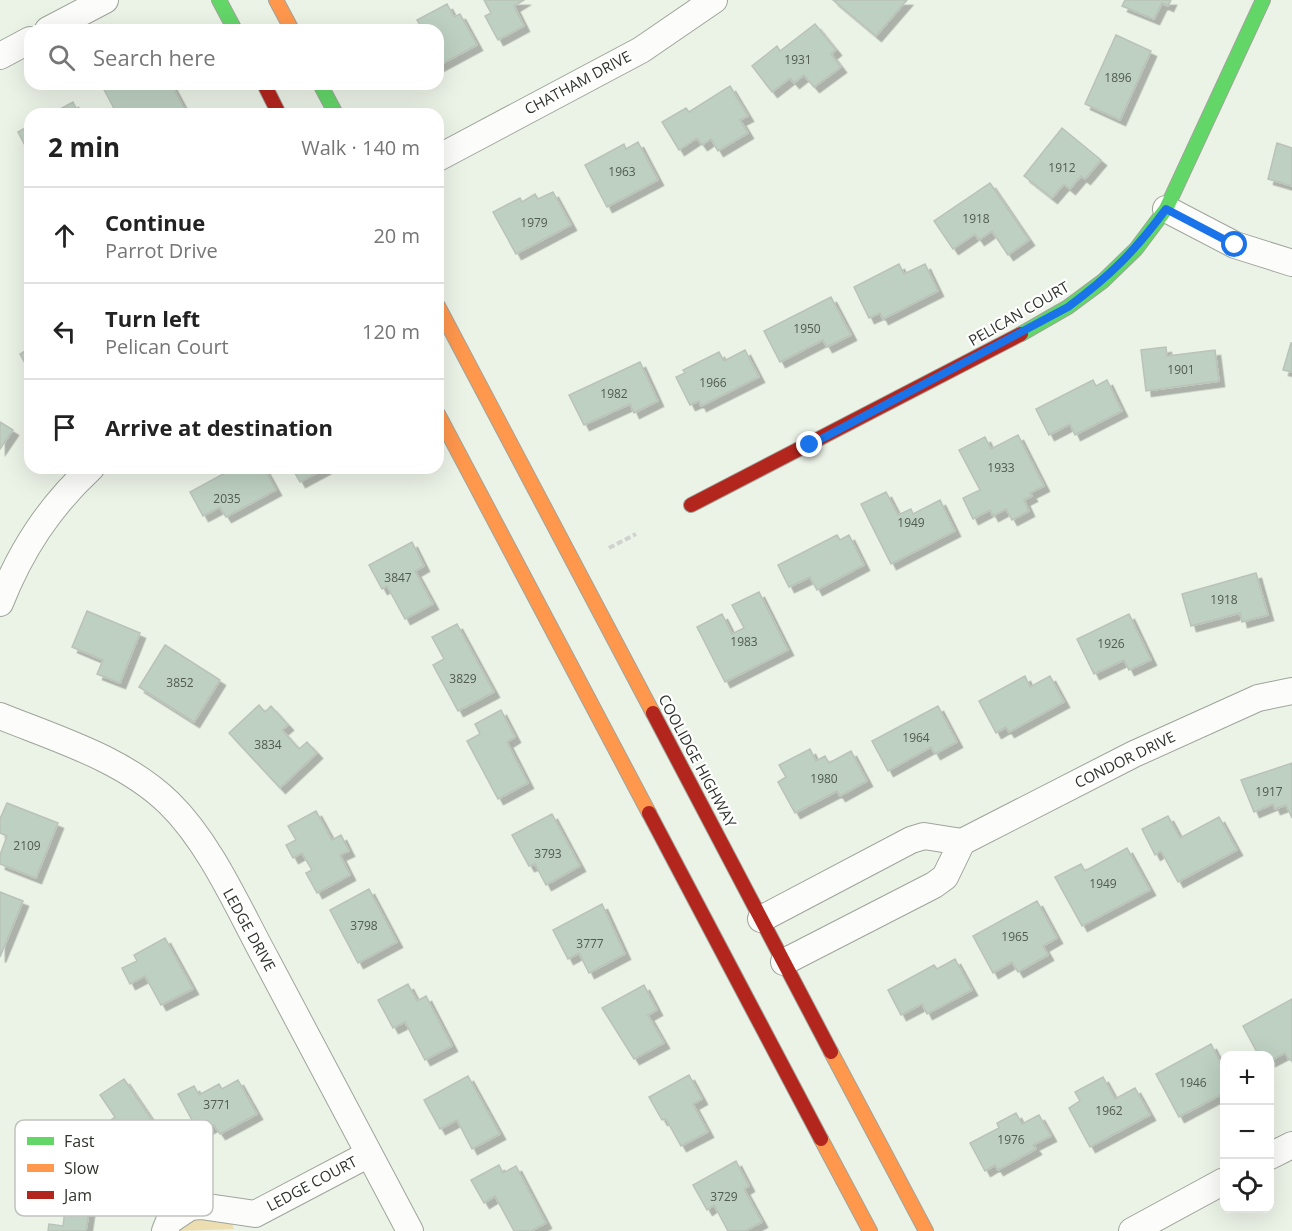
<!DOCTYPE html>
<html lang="en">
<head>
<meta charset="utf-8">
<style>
	:root { --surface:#fff; --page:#f2f2f2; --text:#222; --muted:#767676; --line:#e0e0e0 }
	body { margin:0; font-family:"Open Sans",sans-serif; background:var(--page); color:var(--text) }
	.controls { position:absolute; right:18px; bottom:18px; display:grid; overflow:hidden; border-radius:12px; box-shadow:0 6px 24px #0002 }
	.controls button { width:54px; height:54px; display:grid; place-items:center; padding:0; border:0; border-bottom:2px solid var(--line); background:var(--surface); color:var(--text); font:30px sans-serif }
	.stop { position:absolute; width:18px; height:18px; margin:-14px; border:4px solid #1a73e8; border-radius:50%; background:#fff }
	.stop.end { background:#1a73e8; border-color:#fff; box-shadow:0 2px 6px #0008 }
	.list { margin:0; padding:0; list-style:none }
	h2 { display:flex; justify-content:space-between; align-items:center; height:78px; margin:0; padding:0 24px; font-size:26px }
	h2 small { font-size:20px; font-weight:400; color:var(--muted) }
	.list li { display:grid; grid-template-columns:39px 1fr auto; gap:18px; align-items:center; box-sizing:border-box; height:96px; padding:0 24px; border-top:2px solid var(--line) }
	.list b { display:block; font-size:22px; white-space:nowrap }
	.list p { margin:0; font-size:20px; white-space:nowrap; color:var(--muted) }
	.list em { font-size:20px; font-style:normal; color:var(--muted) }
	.icon { flex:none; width:33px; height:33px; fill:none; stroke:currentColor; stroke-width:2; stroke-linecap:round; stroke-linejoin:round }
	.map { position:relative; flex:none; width:1292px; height:1231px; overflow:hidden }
	.search { position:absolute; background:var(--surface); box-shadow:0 6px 24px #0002; left:24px; top:24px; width:420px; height:66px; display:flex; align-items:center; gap:15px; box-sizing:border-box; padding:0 21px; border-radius:18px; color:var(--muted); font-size:22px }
	.panel { position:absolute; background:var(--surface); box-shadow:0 6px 24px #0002; left:24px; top:108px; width:420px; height:366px; border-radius:18px }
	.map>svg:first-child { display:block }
</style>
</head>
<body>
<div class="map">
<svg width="1292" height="1231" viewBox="0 0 1292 1231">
	<defs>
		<filter id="shadow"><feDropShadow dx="5.5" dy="5.5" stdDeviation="0" flood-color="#0004"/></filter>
	</defs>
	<rect width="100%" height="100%" fill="#ebf2e6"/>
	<path fill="#ecdeb1" d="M 196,1218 L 232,1223 L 234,1229 L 178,1231 L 182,1226 Z"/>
	<path fill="#bdd0c1" stroke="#bac2b9" stroke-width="1.5" filter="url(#shadow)" d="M 484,0 L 524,0 L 514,6 L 524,26 L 498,40 L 485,16 L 491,13 Z
		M 833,0 L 907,0 L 876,36 Z
		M 1125,0 L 1171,0 L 1168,6 L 1162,3 L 1154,19 L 1122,6 Z
		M 447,4 L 454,17 L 460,14 L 477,45 L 438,66 L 438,30 L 423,30 L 417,20 Z
		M 815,24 L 836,50 L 831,54 L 841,67 L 814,87 L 804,75 L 794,83 L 790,78 L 772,92 L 752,66 L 777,46 L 780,51 Z
		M 1116,35 L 1151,51 L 1120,120 L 1085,104 Z
		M 107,84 L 171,84 L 187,114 L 155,114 L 153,110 L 145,114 L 117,114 L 102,86 Z
		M 730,86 L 748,116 L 740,120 L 748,133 L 718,151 L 711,139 L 702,145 L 697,138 L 679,150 L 662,122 L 686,108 L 689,112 Z
		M 73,102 L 79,114 L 51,114 Z
		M 30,125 L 30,155 L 18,132 Z
		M 1062,128 L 1101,160 L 1085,179 L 1081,176 L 1070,189 L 1064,184 L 1052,198 L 1024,176 Z
		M 638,142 L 658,180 L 607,207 L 585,165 L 624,144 L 626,149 Z
		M 1277,143 L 1292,148 L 1292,186 L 1268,179 Z
		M 990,183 L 1029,240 L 1008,255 L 992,231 L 979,240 L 975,234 L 953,249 L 934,221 Z
		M 553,192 L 571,225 L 516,254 L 493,212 L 520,198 L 522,202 L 535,194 L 538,199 Z
		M 899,264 L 904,274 L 925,264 L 938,291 L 883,319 L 880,313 L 869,318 L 854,287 Z
		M 831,297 L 851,335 L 827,347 L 823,340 L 780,362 L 764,331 Z
		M 1291,343 L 1292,343 L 1292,372 L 1283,370 Z
		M 1166,347 L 1167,356 L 1215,350 L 1219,381 L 1146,391 L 1141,350 Z
		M 30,348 L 30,372 L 20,354 Z
		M 745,350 L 759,377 L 701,406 L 699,401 L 690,405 L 676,377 L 685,373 L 683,370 L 719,352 L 724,361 Z
		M 640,362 L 658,401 L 634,413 L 630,404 L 584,425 L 569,395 Z
		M 1093,380 L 1096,386 L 1107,380 L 1122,411 L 1075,435 L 1070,424 L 1049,435 L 1036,409 Z
		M 0,422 L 13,430 L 0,449 Z
		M 1018,435 L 1044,486 L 1030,493 L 1032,496 L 1024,500 L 1029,511 L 1012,520 L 1006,509 L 993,516 L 990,510 L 973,519 L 963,498 L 980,490 L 959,450 L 985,437 L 991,449 Z
		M 234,468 L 264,468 L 276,490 L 226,517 L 220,507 L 203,516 L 190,492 Z
		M 292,468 L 326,468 L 300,482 Z
		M 886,492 L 898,515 L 911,509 L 913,514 L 940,500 L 955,531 L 891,564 L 861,504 Z
		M 837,535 L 840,540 L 849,535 L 864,565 L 817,590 L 810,577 L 789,587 L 778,565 Z
		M 412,542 L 424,566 L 415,571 L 433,604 L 405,619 L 387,586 L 382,589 L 369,565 Z
		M 1256,573 L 1268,615 L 1242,622 L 1240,613 L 1191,626 L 1182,594 Z
		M 759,592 L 788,650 L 725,682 L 697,627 L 722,614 L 732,634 L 744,628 L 732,605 Z
		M 87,611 L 140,633 L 120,683 L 97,674 L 103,660 L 72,647 Z
		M 1129,614 L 1151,660 L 1129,670 L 1124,660 L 1094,674 L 1077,639 Z
		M 457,624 L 494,692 L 458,711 L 433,665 L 444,659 L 432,637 Z
		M 165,645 L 220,680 L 194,722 L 139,687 Z
		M 1025,676 L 1030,687 L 1050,676 L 1064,702 L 1009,732 L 1006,727 L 996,733 L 979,701 Z
		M 259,705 L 265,712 L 271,706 L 288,725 L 282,730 L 299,749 L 307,742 L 317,753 L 280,788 L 229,733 Z
		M 938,706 L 957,742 L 935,754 L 931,747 L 888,771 L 872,741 Z
		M 501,710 L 515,737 L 507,742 L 528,783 L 498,799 L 467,741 L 480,734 L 475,724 Z
		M 810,749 L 816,761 L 825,756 L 829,763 L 851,751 L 867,781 L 840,796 L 837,791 L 795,813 L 778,782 L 786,777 L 779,765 Z
		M 1292,763 L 1292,818 L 1286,805 L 1275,809 L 1273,804 L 1254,812 L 1241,780 Z
		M 7,803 L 58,823 L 36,878 L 0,864 L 0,855 L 7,836 L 0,833 L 0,819 Z
		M 316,811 L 332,840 L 341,835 L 349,851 L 340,855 L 350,875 L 317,893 L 306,873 L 312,870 L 302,853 L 293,858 L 286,845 L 296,840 L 288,826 Z
		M 552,814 L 580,866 L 546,885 L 535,864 L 529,866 L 512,835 Z
		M 1168,816 L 1180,838 L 1219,817 L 1237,850 L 1178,882 L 1161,851 L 1155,855 L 1142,829 Z
		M 1127,848 L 1150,890 L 1082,926 L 1055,877 L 1081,864 L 1085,871 Z
		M 369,889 L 397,942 L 358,963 L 330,910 Z
		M 0,892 L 23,901 L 0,957 Z
		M 1037,901 L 1057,938 L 1043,946 L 1048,955 L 1018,972 L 1012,962 L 993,973 L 973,936 Z
		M 602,904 L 625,954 L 589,973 L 579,953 L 568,959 L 553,930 Z
		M 165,938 L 193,989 L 161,1005 L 145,976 L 130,984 L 122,968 L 137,961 L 134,955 Z
		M 955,959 L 972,990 L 927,1014 L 922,1004 L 901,1015 L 888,990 L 934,965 L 937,969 Z
		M 408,984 L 417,1001 L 426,996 L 452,1046 L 425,1060 L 405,1022 L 393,1028 L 378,1000 Z
		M 644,985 L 657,1010 L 648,1015 L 664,1043 L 634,1059 L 602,1008 Z
		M 1292,999 L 1292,1058 L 1289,1060 L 1285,1053 L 1270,1061 L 1270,1056 L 1259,1056 L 1243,1026 Z
		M 1211,1044 L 1224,1070 L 1224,1093 L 1179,1117 L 1156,1074 Z
		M 689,1075 L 702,1099 L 693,1104 L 708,1132 L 681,1146 L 666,1119 L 662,1120 L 649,1097 Z
		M 468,1076 L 500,1134 L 472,1149 L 457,1120 L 440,1129 L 424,1100 Z
		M 1103,1077 L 1115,1099 L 1135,1088 L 1150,1115 L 1090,1147 L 1069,1108 L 1080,1101 L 1075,1092 Z
		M 124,1079 L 160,1132 L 118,1161 L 115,1156 L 106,1162 L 88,1136 L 115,1117 L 100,1095 Z
		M 238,1080 L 257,1114 L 220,1134 L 214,1125 L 199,1133 L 178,1094 L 194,1086 L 199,1095 L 219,1084 L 222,1089 Z
		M 1016,1113 L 1022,1124 L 1039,1115 L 1051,1136 L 1033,1145 L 1036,1149 L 998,1170 L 995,1165 L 985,1171 L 970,1143 L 999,1128 L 997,1123 Z
		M 736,1161 L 749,1186 L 744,1189 L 762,1222 L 745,1231 L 728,1231 L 714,1205 L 707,1210 L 693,1185 Z
		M 499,1165 L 503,1173 L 516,1166 L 546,1223 L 531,1231 L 514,1231 L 495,1196 L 484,1203 L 471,1180 Z
		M 66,1202 L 90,1205 L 86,1231 L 48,1231 L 49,1224 L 63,1226 Z"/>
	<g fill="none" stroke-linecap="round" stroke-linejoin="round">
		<g stroke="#9fa49b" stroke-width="28">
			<path id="street" d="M 48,30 L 105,0
				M 0,56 L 30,40
				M 438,158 L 641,50 L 714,0
				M 1166,209 L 1235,245 L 1292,263
				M 0,603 C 21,550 49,507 91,468
				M 0,716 C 57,739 124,759 169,803 C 211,844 239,910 267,961 C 314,1051 362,1141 410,1231
				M 761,919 L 911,840 L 924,836 L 962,842 L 1134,754 L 1258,698 L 1292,691
				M 784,962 L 934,885 L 945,877 L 962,842
				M 1270,1156 L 1292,1145
				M 165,1231 L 169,1221 L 190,1207 L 201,1206 L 255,1214 L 369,1154
				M 1132,1231 L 1224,1181"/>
		</g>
		<g stroke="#9fa49b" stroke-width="16">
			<path id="fast" d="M 219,0 L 235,30
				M 320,84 L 336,114
				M 1021,334 L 1068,307 L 1103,281 L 1136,249 L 1166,209 L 1263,0"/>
		</g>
		<g stroke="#9fa49b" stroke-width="16">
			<path id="slow" d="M 276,0 L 292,30
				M 438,306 L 653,713
				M 438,414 L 649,813
				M 831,1052 L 926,1231
				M 821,1139 L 870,1231"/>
		</g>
		<g stroke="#9fa49b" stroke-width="16">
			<path id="jam" d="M 264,84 L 279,114
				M 691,505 L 1021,334
				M 653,713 L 831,1052
				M 649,813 L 821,1139"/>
		</g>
		<path stroke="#d0d2cf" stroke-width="4" stroke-dasharray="6 3" stroke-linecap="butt" d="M 609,548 L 636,534"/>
		<use href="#street" stroke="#fcfdfb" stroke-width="26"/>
		<use href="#fast" stroke="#63d668" stroke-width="14"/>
		<use href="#slow" stroke="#ff974d" stroke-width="14"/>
		<use href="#jam" stroke="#b3261e" stroke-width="14"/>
	</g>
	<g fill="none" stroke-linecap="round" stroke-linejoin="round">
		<path stroke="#1a73e8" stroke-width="8" d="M 810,445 L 1068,307 C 1110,276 1135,251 1166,209 L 1235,245"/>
	</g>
	<g text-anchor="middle" stroke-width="4.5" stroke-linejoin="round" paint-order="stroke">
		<g font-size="12" fill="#525b51">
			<text x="798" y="64">1931</text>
			<text x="1118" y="82">1896</text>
			<text x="1062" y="172">1912</text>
			<text x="622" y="176">1963</text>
			<text x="976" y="223">1918</text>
			<text x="534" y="227">1979</text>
			<text x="807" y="333">1950</text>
			<text x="1181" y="374">1901</text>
			<text x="713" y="387">1966</text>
			<text x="614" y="398">1982</text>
			<text x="1001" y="472">1933</text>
			<text x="227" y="503">2035</text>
			<text x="911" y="527">1949</text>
			<text x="398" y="582">3847</text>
			<text x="1224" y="604">1918</text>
			<text x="744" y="646">1983</text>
			<text x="1111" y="648">1926</text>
			<text x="463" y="683">3829</text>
			<text x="180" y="687">3852</text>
			<text x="916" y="742">1964</text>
			<text x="268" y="749">3834</text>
			<text x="824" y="783">1980</text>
			<text x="1269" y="796">1917</text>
			<text x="27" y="850">2109</text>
			<text x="548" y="858">3793</text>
			<text x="1103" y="888">1949</text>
			<text x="364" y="930">3798</text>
			<text x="1015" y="941">1965</text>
			<text x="590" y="948">3777</text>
			<text x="1193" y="1087">1946</text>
			<text x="217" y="1109">3771</text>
			<text x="1109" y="1115">1962</text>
			<text x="1011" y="1144">1976</text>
			<text x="724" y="1201">3729</text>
		</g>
		<g font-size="15" fill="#2f342c" stroke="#fff">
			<text transform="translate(578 83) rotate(-28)" y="5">CHATHAM DRIVE</text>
			<text transform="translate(1019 314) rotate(-30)" y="5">PELICAN COURT</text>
			<text transform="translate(1125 760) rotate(-26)" y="5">CONDOR DRIVE</text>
			<text transform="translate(697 761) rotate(62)" y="5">COOLIDGE HIGHWAY</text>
			<text transform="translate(249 930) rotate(61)" y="5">LEDGE DRIVE</text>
			<text transform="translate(312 1184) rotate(-28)" y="5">LEDGE COURT</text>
		</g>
	</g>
	<rect x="15" y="1120" width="198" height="96" rx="9" fill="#fff" stroke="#c1c2c0" stroke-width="1.5"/>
	<rect x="27" y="1137" width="27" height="8" fill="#63d668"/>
	<rect x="27" y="1164" width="27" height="8" fill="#ff974d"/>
	<rect x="27" y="1191" width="27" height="8" fill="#b3261e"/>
	<g font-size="16" fill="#2f342c">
		<text x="64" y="1147">Fast</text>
		<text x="64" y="1174">Slow</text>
		<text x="64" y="1201">Jam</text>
	</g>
</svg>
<div class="controls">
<button>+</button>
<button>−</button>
<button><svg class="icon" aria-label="locate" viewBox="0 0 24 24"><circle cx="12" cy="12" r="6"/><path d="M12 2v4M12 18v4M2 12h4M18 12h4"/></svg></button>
</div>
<div class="stop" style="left:1235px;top:245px"></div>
<div class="stop end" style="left:810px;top:445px"></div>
<div class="search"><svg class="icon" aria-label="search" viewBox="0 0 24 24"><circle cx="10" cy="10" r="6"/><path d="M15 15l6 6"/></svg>Search here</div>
<section class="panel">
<h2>2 min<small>Walk · 140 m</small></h2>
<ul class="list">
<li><svg class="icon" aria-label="ahead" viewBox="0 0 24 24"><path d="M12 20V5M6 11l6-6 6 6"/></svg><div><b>Continue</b><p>Parrot Drive</p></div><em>20 m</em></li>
<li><svg class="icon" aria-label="left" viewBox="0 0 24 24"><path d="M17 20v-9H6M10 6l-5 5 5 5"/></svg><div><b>Turn left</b><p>Pelican Court</p></div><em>120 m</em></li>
<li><svg class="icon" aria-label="arrive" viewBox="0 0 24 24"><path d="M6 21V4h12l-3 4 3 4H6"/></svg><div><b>Arrive at destination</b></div></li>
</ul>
</section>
</div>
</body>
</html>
